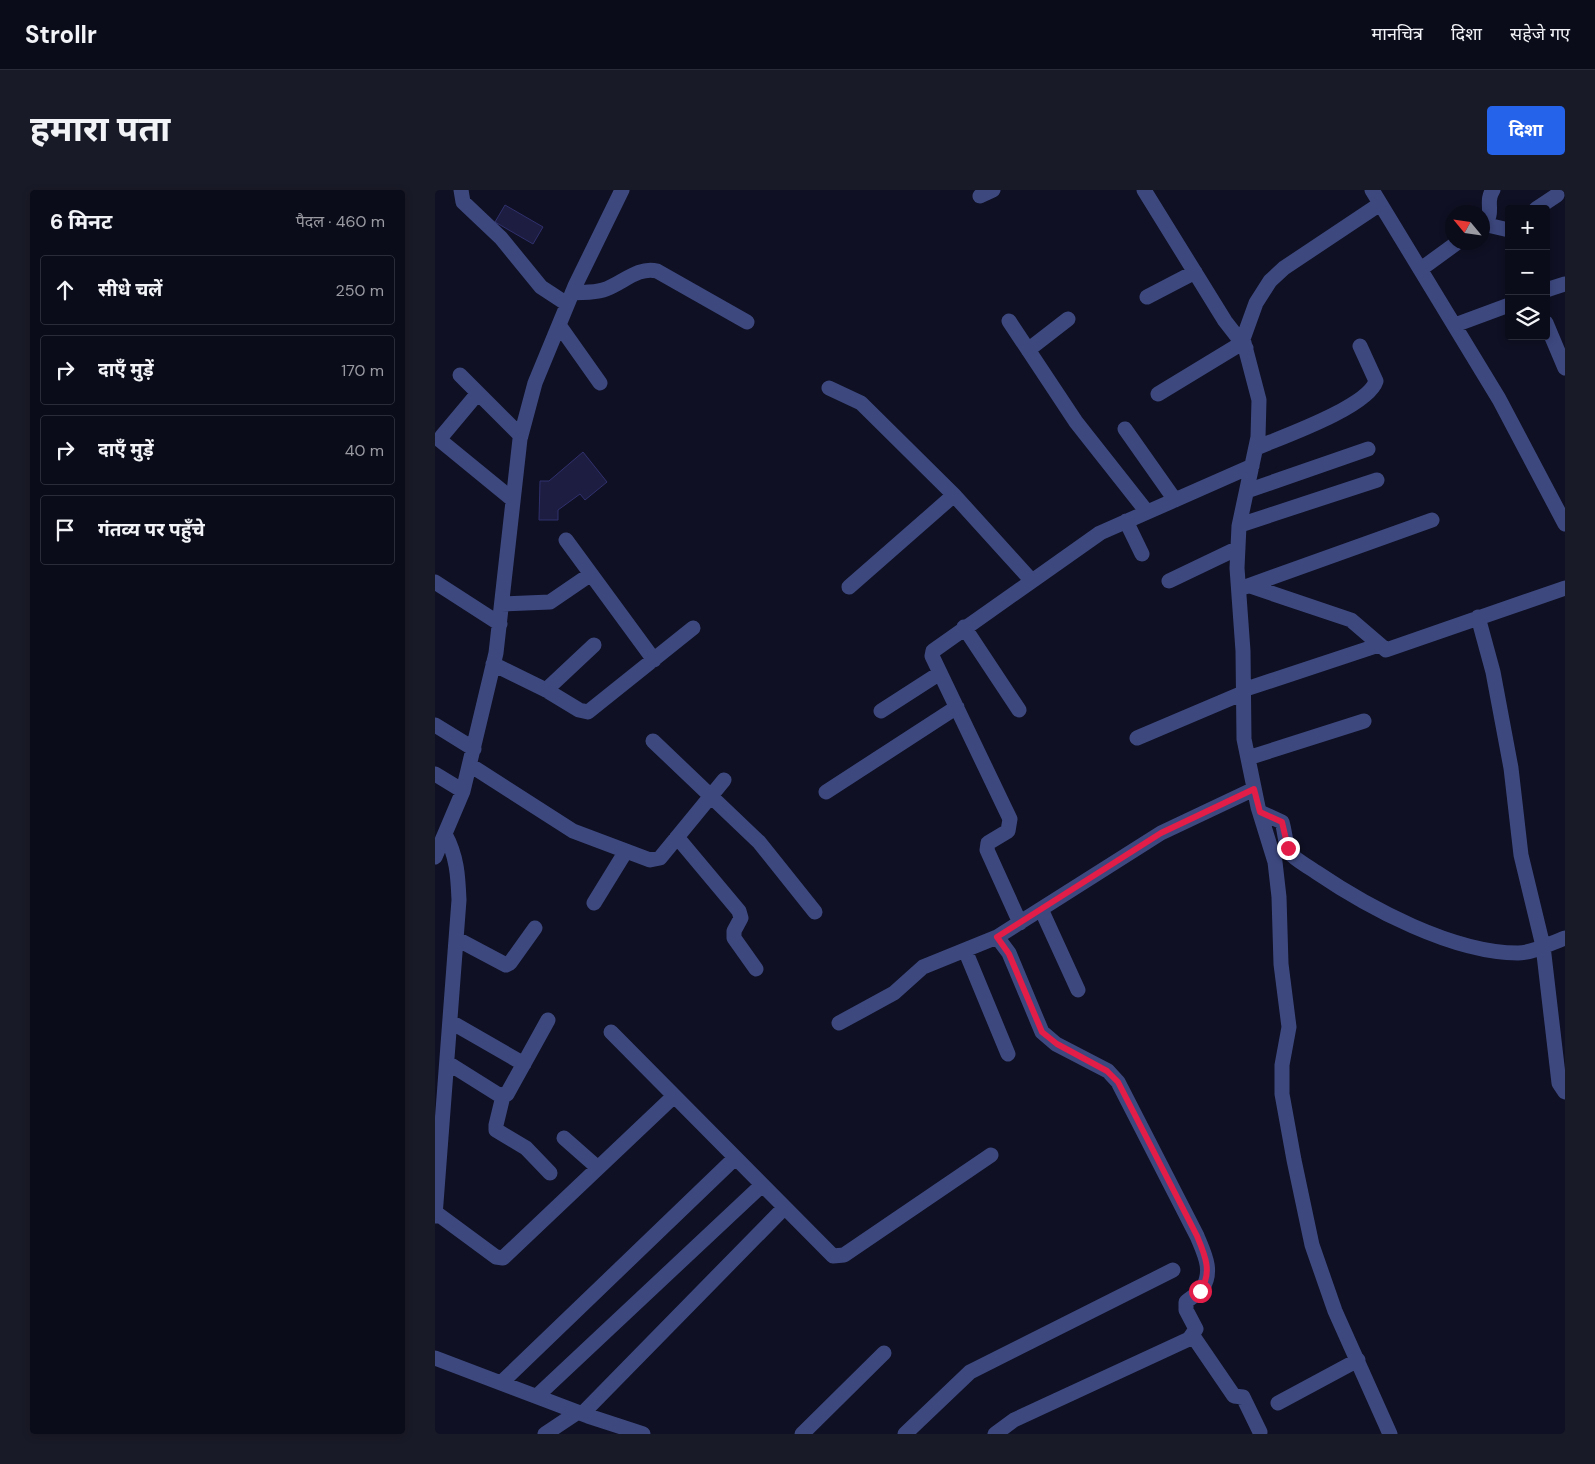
<!DOCTYPE html>
<html lang="hi">
<head>
<meta charset="utf-8">
<style>
	:root { --surface:#0b0c1a; --page:#191a27; --text:#f1f3f6; --muted:#9a9ba2; --line:#2b2c39; --accent:#2563eb }
	body { margin:0; font-family:"DM Sans","Noto Sans Devanagari",sans-serif; background:var(--page); color:var(--text) }
	.controls { position:absolute; right:15px; top:15px; display:grid; overflow:hidden; border-radius:5px; box-shadow:0 2px 8px #0003 }
	.controls button { width:45px; height:45px; display:grid; place-items:center; padding:0; border:0; border-bottom:1px solid var(--line); background:var(--surface); color:var(--text); font:25px sans-serif }
	.compass { position:absolute; left:1010px; top:15px; width:45px; height:45px; border-radius:50%; background:var(--surface); box-shadow:0 2px 8px #0003; rotate:299deg }
	.stop { position:absolute; width:15px; height:15px; margin:-11px; border:4px solid #e11d48; border-radius:50%; background:#fff }
	.stop.end { background:#e11d48; border-color:#fff; box-shadow:0 1px 5px #0008 }
	.list { margin:0; padding:0; list-style:none }
	h2 { display:flex; justify-content:space-between; align-items:center; height:65px; margin:0; padding:0 20px; font-size:21px }
	h2 small { font-size:16px; font-weight:400; color:var(--muted) }
	.list li { display:grid; grid-template-columns:32px 1fr auto; gap:15px; align-items:center; box-sizing:border-box; height:70px; margin:0 10px 10px; padding:0 10px; border:1px solid var(--line); border-radius:5px }
	.list b { display:block; font-size:19px; white-space:nowrap }
	.list em { font-size:16px; font-style:normal; color:var(--muted) }
	.icon { flex:none; width:28px; height:28px; fill:none; stroke:currentColor; stroke-width:2; stroke-linecap:round; stroke-linejoin:round }
	.map { position:relative; flex:none; width:1130px; height:1244px; overflow:hidden; border-radius:5px }
	header { display:flex; align-items:center; gap:30px; box-sizing:border-box; height:70px; padding:0 25px; background:var(--surface); border-bottom:1px solid var(--line) }
	header strong { font-size:24px }
	nav { display:flex; gap:28px; margin-inline-start:auto; font-size:18px }
	.intro { display:flex; align-items:center; justify-content:space-between; box-sizing:border-box; height:120px; padding:0 30px }
	h1 { margin:0; font-size:35px }
	.button { padding:12px 22px; border-radius:5px; background:var(--accent); color:#fff; font-size:18px; font-weight:700 }
	main { display:flex; gap:30px; padding:0 30px }
	aside { flex:1; background:var(--surface); border-radius:5px; box-shadow:0 2px 8px #0003 }
	.map>svg:first-child { display:block }
</style>
</head>
<body>
<header>
<strong>Strollr</strong>
<nav><a>मानचित्र</a><a>दिशा</a><a>सहेजे गए</a></nav>
</header>
<div class="intro"><h1>हमारा पता</h1><a class="button">दिशा</a></div>
<main>
<aside>
<h2>6 मिनट<small>पैदल · 460 m</small></h2>
<ul class="list">
<li><svg class="icon" aria-label="ahead" viewBox="0 0 24 24"><path d="M12 20V5M6 11l6-6 6 6"/></svg><div><b>सीधे चलें</b></div><em>250 m</em></li>
<li><svg class="icon" aria-label="right" viewBox="0 0 24 24"><path d="M7 20v-9h11M14 6l5 5-5 5"/></svg><div><b>दाएँ मुड़ें</b></div><em>170 m</em></li>
<li><svg class="icon" aria-label="right" viewBox="0 0 24 24"><path d="M7 20v-9h11M14 6l5 5-5 5"/></svg><div><b>दाएँ मुड़ें</b></div><em>40 m</em></li>
<li><svg class="icon" aria-label="arrive" viewBox="0 0 24 24"><path d="M6 21V4h12l-3 4 3 4H6"/></svg><div><b>गंतव्य पर पहुँचे</b></div></li>
</ul>
</aside>
<div class="map">
<svg width="1130" height="1244" viewBox="0 0 1130 1244">
	<rect width="100%" height="100%" fill="#0f1023"/>
	<path fill="#1d1d42" stroke="#30306d" d="M 70,15 L 108,37 L 98,54 L 60,32 Z
		M 148,262 L 172,292 L 150,310 L 145,304 L 123,320 L 123,330 L 104,330 L 105,291 L 114,291 Z"/>
	<g fill="none" stroke-linecap="round" stroke-linejoin="round">
		<path stroke="#3d487f" stroke-width="15" d="M 26,0 L 28,12 L 66,48 L 106,97 L 132,114
			M 709,0 L 790,131 L 811,158
			M 937,0 L 1064,209 L 1130,334
			M 545,6 L 558,0
			M 945,14 L 849,78 L 835,91 L 821,113 L 808,149 L 824,210 L 823,247 L 804,336 L 802,378 L 808,461 L 809,549 L 823,617 L 840,672 L 844,707 L 846,774 L 854,837 L 847,875 L 847,904 L 859,970 L 877,1055 L 900,1121 L 955,1244
			M 1101,19 L 1122,5
			M 1048,34 L 1074,40
			M 1048,35 C 1061,23 1049,12 1058,0
			M 986,79 L 1023,52
			M 1111,100 L 1130,94
			M 137,103 C 147,102 158,103 168,100 C 186,95 202,76 222,81 L 312,132
			M 712,107 L 760,82
			M 574,131 L 641,232 L 712,322
			M 1111,133 L 1130,178
			M 124,135 L 165,193
			M 1020,135 L 1074,115
			M 593,160 L 633,129
			M 25,185 L 86,246
			M 394,198 L 426,213 L 519,305 L 596,390
			M 43,203 L 7,246 L 6,251 L 78,310
			M 723,204 L 807,153
			M 690,239 L 740,310
			M 821,258 C 847,247 933,217 941,191 L 925,156
			M 812,301 L 933,259
			M 691,331 L 707,364
			M 805,335 L 942,290
			M 131,350 L 219,470
			M 734,391 L 803,358
			M 0,392 L 65,434
			M 815,396 L 916,430 L 951,460 L 1130,398
			M 414,397 L 519,305
			M 810,397 L 997,330
			M 67,414 L 115,412 L 156,384
			M 1043,427 L 1058,482 L 1076,578 L 1086,665 L 1108,756 L 1124,893 L 1130,902
			M 529,437 L 584,520
			M 58,474 L 111,500 L 144,520 L 153,522 L 258,438
			M 111,500 L 159,455
			M 808,500 L 944,455
			M 446,521 L 505,483
			M 0,535 L 39,559
			M 702,548 L 808,503
			M 218,551 L 324,652 L 380,722
			M 813,568 L 929,531
			M 35,575 L 138,641 L 215,670 L 225,668 L 289,590
			M 0,584 L 28,601
			M 391,602 L 522,517
			M 825,622 L 847,632 C 850,641 850,653 854,662 C 860,670 873,676 881,682 C 934,718 1018,763 1083,763 C 1098,763 1116,753 1130,748
			M 242,647 L 304,721 L 306,728 L 299,741 L 299,748 L 321,779
			M 0,667 L 28,601 L 61,463 L 85,249 L 100,193 L 140,96 L 187,0
			M 159,713 L 191,661
			M 606,719 L 643,800
			M 585,733 L 552,660 L 553,653 L 573,641 L 575,629 L 497,466 L 498,461 L 665,343 L 817,276
			M 22,749 L 71,775 L 75,773 L 100,738
			M 530,760 L 573,864
			M 16,832 L 89,874
			M 404,833 L 459,803 L 488,777 L 562,747 L 726,643 L 819,599
			M 176,842 L 398,1066 L 409,1065 L 556,965
			M 13,873 L 64,905 L 72,904 L 113,830
			M 68,906 L 61,935 L 61,940 L 91,958 L 115,983
			M 129,948 L 163,978
			M 0,1022 L 61,1067 L 68,1068 L 239,906
			M 0,1026 L 24,710 C 23,686 22,666 10,644
			M 758,1146 L 799,1206 L 808,1207 L 825,1242
			M 0,1168 L 153,1226 L 208,1244
			M 67,1192 L 300,968
			M 102,1206 L 327,995
			M 843,1213 L 923,1170
			M 147,1224 L 349,1018
			M 110,1244 L 143,1222
			M 367,1244 L 449,1163
			M 470,1244 L 535,1182 L 738,1080
			M 560,1244 L 579,1230 L 754,1149 L 761,1139 L 751,1120 L 751,1112 C 756,1107 763,1104 767,1099 C 779,1081 769,1063 762,1046 L 683,892 L 673,881 L 621,854 L 607,842 L 574,763 L 562,747"/>
	</g>
	<g fill="none" stroke-linecap="round" stroke-linejoin="round">
		<path stroke="#e11d48" stroke-width="6" d="M 765,1101 C 778,1083 770,1065 762,1046 L 683,892 L 672,881 L 622,854 L 607,842 L 574,764 L 562,747 L 726,643 L 819,599 L 825,622 L 847,632 L 853,658"/>
	</g>
</svg>
<div class="controls">
<button>+</button>
<button>−</button>
<button><svg class="icon" aria-label="layers" viewBox="0 0 24 24"><path d="M12 4l9 5-9 5-9-5zM3 14l9 5 9-5"/></svg></button>
</div>
<svg class="compass" viewBox="-18 -18 36 36"><path d="M0-13l5 13h-10z" fill="#e53935"/><path d="M0 13l5-13h-10z" fill="#9a9ba2"/></svg>
<div class="stop" style="left:765px;top:1101px"></div>
<div class="stop end" style="left:853px;top:658px"></div>
</div>
</main>
</body>
</html>
